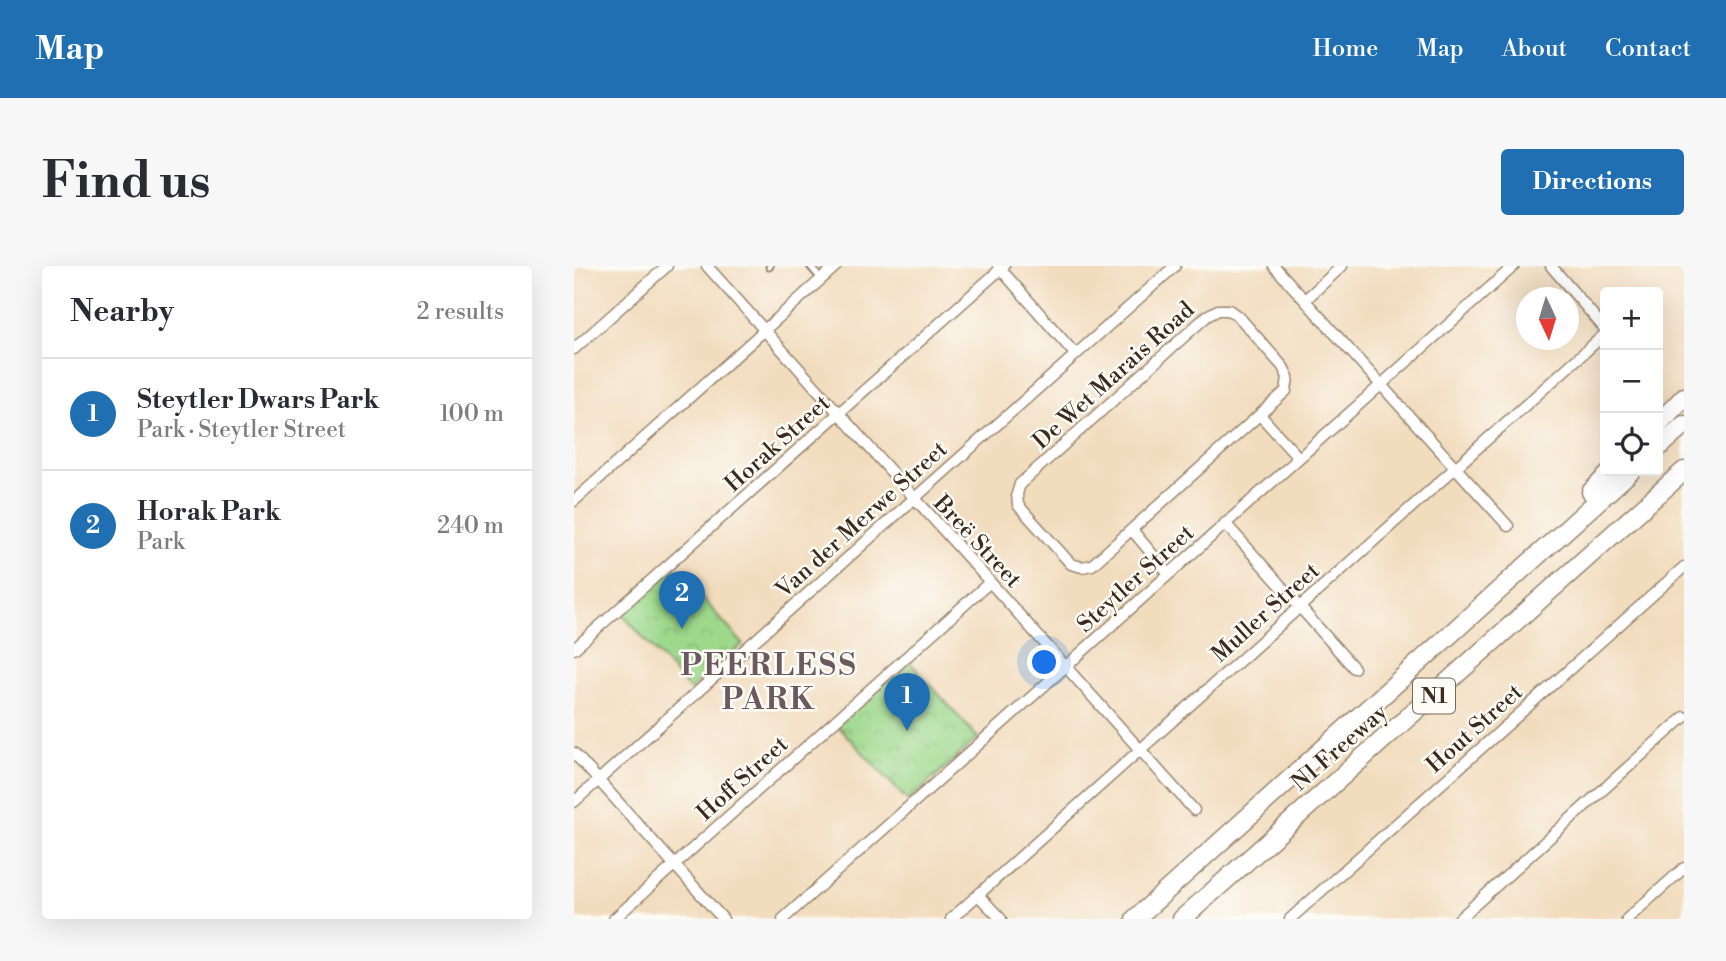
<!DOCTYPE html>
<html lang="en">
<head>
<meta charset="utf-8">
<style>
	:root { --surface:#fff; --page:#f7f7f7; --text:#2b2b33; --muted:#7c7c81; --line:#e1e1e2; --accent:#1f6fb2 }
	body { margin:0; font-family:"Libre Bodoni",serif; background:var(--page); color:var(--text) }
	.controls { position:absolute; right:21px; top:21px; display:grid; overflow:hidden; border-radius:7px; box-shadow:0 7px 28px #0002 }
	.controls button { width:63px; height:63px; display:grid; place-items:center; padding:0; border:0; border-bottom:2px solid var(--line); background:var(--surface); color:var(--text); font:35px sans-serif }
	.compass { position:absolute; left:942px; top:21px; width:63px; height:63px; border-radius:50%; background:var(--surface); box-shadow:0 7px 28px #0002; rotate:176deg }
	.you { position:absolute; left:471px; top:397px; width:24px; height:24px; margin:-18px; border:5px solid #fff; border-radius:50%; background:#1a73e8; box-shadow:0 0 0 10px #1a73e833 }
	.badge { display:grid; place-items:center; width:46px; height:46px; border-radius:50%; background:var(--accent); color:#fff; font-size:23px; font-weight:700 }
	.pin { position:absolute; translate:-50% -58px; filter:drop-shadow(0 2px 4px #0008) }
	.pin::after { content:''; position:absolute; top:37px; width:24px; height:21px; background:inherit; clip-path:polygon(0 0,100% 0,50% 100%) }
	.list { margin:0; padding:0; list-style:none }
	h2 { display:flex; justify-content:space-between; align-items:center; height:91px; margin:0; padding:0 28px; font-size:30px }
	h2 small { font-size:23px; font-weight:400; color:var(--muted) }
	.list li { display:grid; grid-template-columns:46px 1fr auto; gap:21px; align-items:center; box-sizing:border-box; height:112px; padding:0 28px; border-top:2px solid var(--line) }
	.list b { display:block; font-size:26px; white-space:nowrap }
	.list p { margin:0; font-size:23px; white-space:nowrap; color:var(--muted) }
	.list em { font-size:23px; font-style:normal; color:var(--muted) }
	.icon { flex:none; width:38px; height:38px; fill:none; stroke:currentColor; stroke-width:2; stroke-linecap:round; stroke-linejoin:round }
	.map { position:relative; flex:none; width:1110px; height:653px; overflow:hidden; border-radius:7px }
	header { display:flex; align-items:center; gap:42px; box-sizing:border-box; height:98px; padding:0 35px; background:var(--accent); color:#fff }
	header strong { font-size:33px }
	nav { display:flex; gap:38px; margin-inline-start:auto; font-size:24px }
	.intro { display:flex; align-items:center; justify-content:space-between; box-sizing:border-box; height:168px; padding:0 42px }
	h1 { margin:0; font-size:49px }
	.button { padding:18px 32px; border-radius:7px; background:var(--accent); color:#fff; font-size:24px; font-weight:700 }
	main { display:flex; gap:42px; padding:0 42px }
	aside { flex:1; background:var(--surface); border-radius:7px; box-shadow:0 7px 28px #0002 }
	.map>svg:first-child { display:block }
</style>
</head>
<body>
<header>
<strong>Map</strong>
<nav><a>Home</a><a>Map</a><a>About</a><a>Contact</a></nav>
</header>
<div class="intro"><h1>Find us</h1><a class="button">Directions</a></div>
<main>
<aside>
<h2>Nearby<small>2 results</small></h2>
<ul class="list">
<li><span class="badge">1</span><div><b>Steytler Dwars Park</b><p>Park · Steytler Street</p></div><em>100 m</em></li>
<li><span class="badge">2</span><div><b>Horak Park</b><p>Park</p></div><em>240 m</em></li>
</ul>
</aside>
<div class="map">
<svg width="1110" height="653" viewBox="0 0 1110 653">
	<defs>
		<pattern id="park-crowns" width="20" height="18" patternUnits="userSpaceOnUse" patternTransform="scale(1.75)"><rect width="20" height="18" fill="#9dd88b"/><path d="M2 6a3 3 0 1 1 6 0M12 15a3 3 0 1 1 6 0" fill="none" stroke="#88ba78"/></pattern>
	</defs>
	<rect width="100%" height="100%" fill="#fdfcf7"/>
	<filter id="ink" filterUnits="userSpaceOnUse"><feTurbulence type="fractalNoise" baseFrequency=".0143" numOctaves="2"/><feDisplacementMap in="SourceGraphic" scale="14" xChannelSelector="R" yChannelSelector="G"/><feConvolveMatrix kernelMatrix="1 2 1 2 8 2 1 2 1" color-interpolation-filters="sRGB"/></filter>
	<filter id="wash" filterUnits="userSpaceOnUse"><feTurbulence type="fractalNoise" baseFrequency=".00686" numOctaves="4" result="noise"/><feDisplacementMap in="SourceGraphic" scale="28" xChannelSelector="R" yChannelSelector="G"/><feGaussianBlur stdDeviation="1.57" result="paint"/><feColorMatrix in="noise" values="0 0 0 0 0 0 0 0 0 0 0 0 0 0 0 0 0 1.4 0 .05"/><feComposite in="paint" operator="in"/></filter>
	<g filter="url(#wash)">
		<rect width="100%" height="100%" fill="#f2dcbe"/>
		<path fill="url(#park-crowns)" stroke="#6c8154" stroke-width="2" d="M 100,301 L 169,378 L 116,424 L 48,348 Z
			M 334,394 L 404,472 L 334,535 L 263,459 Z"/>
	</g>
	<g filter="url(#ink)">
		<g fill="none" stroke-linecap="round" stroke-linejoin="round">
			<g stroke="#96836e" stroke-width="9">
				<path id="service" d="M 236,0 L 247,13
					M 195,1 L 196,0"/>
			</g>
			<g stroke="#96836e" stroke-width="13">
				<path id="minor" d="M 133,0 L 620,544
					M 424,0 L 501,88
					M 700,0 L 934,260
					M 977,0 L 1031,63
					M 731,34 L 768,0
					M 644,44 L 655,44 L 666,52 L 709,101 L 714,111 L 712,125 L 518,299 L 508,301 L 497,298 L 444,239 L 443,228 L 446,218 L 633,50 Z
					M 0,83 L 93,0
					M 686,149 L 725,192
					M 0,235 L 262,0
					M 651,257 L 780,402
					M 558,264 L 595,308
					M 0,383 L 430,0
					M 0,487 L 149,653
					M 0,536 L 601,0
					M 404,629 L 427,653
					M 40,653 L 416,316
					M 209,653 L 940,0
					M 377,653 L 1031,68
					M 716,653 L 1110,301
					M 885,653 L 1110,451
					M 1053,653 L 1110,602"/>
			</g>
			<g stroke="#96836e" stroke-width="21">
				<path id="motorway" d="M 1084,158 L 1110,131
					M 1084,182 L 1110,159
					M 1017,226 L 1038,205
					M 561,653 L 1057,205
					M 608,653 L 1110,205"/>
			</g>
			<use href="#service" stroke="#fff" stroke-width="5"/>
			<use href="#minor" stroke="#fff" stroke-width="10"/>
			<use href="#motorway" stroke="#fff" stroke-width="18"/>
		</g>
	</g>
	<g text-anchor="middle" stroke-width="5" stroke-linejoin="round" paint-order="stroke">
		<rect fill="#fdfcf7" stroke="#75695f" stroke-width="2" x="839" y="412.5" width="42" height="35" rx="5"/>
		<g font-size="21" font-weight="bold" fill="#3b2a1e">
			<text x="860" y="437">N1</text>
		</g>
		<g font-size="23" fill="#3b2a1e" stroke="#fdfcf7">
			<text transform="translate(539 109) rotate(-42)" y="8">De Wet Marais Road</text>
			<text transform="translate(203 177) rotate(-42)" y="8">Horak Street</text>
			<text transform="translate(287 253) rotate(-42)" y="8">Van der Merwe Street</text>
			<text transform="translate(404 275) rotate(47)" y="8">Breë Street</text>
			<text transform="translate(561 312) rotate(-42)" y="8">Steytler Street</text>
			<text transform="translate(691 346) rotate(-42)" y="8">Muller Street</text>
			<text transform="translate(900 462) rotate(-42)" y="8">Hout Street</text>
			<text transform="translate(765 481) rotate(-41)" y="8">N1 Freeway</text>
			<text transform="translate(168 512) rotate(-42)" y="8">Hoff Street</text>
		</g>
		<g font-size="30" font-weight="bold" letter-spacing="2" fill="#6b595f" stroke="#fdfcf7">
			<text x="195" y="409">PEERLESS<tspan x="195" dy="34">PARK</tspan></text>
		</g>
	</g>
</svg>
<div class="controls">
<button>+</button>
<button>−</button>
<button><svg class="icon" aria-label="locate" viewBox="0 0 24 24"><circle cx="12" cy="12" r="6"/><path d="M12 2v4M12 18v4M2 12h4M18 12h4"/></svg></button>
</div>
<svg class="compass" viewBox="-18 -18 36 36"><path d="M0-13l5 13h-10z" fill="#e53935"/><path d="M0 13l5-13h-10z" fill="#7c7c81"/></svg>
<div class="you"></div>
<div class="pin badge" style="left:333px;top:465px">1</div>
<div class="pin badge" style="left:108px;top:363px">2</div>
</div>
</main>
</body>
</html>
